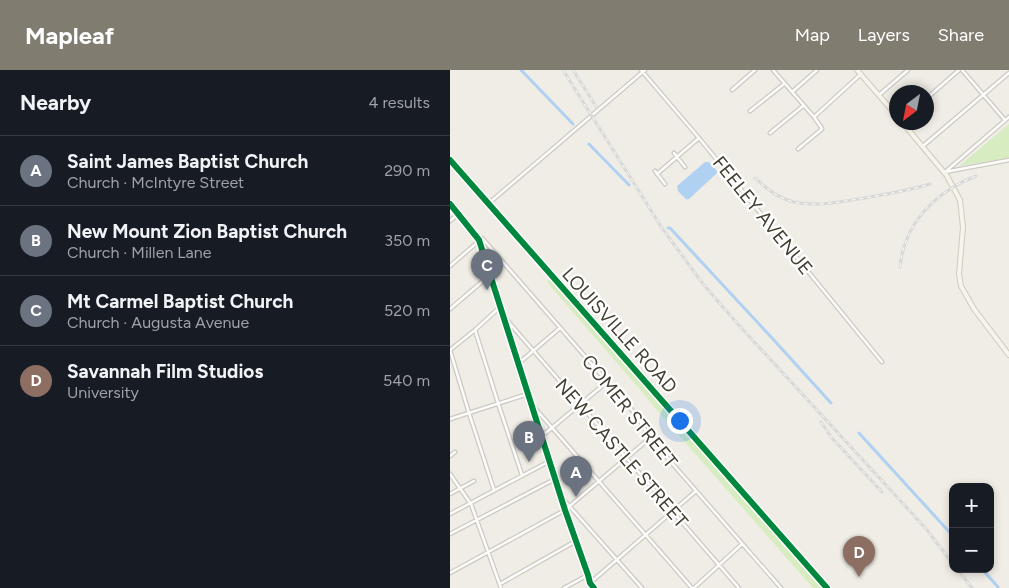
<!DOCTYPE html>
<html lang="en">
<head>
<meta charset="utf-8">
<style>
	:root { --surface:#171b24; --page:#242831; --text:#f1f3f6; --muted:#9ea1a6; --line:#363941; --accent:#807c70 }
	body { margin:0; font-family:Figtree,sans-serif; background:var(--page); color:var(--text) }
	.controls { position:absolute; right:15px; bottom:15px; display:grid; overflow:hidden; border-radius:10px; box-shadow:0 2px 8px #0003 }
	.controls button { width:45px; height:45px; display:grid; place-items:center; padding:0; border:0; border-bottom:1px solid var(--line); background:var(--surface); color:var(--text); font:25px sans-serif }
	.compass { position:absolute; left:439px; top:15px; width:45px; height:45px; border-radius:50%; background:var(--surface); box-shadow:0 2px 8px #0003; rotate:212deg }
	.you { position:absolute; left:229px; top:350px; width:18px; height:18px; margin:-12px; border:4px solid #fff; border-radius:50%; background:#1a73e8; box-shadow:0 0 0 8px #1a73e833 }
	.badge { display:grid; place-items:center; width:32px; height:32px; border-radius:50%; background:var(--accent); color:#fff; font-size:16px; font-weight:700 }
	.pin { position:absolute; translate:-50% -41px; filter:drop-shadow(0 1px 2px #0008) }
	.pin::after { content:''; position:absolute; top:26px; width:18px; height:15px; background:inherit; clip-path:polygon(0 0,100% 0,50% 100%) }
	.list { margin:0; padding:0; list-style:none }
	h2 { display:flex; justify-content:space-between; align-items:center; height:65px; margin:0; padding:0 20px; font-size:21px }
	h2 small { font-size:16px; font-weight:400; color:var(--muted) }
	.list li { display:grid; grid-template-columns:32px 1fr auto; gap:15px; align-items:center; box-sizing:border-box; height:70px; padding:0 20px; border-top:1px solid var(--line) }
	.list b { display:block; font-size:19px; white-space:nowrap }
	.list p { margin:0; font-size:16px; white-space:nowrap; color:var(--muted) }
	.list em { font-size:16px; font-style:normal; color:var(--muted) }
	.map { position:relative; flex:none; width:559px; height:518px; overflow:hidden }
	header { display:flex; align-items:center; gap:30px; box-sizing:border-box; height:70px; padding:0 25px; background:var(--accent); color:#fff }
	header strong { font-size:24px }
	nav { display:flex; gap:28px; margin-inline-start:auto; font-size:18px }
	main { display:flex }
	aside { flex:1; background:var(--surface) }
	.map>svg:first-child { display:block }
</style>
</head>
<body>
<header>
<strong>Mapleaf</strong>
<nav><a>Map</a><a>Layers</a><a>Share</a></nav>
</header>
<main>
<aside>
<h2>Nearby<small>4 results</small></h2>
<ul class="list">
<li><span class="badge" style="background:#6b7280">A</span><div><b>Saint James Baptist Church</b><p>Church · McIntyre Street</p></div><em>290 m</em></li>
<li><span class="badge" style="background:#6b7280">B</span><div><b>New Mount Zion Baptist Church</b><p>Church · Millen Lane</p></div><em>350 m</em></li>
<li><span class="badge" style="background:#6b7280">C</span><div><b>Mt Carmel Baptist Church</b><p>Church · Augusta Avenue</p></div><em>520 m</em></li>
<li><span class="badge" style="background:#8d6e63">D</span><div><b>Savannah Film Studios</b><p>University</p></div><em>540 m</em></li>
</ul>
</aside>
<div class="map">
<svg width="559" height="518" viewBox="0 0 559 518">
	<rect width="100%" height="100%" fill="#efede5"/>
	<path fill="#d7edc1" d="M 559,54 L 559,88 L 509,96 Z
		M 100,210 L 128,240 L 198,318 L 313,450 L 371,518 L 363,518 L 205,338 L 193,323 L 101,217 L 97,211 Z"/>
	<path fill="#b0d1f2" d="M 255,92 L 259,92 L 267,101 L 267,103 L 239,129 L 237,129 L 237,130 L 228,121 L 227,116 Z"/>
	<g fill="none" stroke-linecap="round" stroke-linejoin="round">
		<path stroke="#b0d1f2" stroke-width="3" d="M 71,0 L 123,54
			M 139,74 L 179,115
			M 218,158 L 220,158 L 322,268 L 381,333
			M 409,363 L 503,466
			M 532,499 L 548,517"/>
		<g stroke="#cccac3" stroke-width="5">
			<path id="minor" d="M 191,0 L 249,68 L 432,292
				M 323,0 L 364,47 L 371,57 L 372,59 L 348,79
				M 512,0 L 555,50
				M 282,20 L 305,0
				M 342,22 L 367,0
				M 429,25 L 458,0
				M 477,28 L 509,0
				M 300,41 L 334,14
				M 364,47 L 411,4
				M 320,63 L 353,36
				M 473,76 L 559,3
				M 224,83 L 235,97
				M 205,101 L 215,114
				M 495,102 L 559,90
				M 494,103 L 559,47
				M 207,104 L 249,68
				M 38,134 L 195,0
				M 0,151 L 8,144
				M 27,168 L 32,168 L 187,346 L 200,368 L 331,518
				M 0,196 L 29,171
				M 0,239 L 40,205
				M 56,249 L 289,518
				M 25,260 L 48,333 L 72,405
				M 0,280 L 19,343 L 44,420
				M 0,280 L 25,260 L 50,237
				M 69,293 L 110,258
				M 84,337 L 242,518
				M 0,349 L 78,324
				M 92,366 L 157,312
				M 0,386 L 5,382
				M 0,404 L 21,434 L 51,518
				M 0,424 L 24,411
				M 113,429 L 192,518
				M 0,444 L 100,391
				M 0,464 L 105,409
				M 0,503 L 115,440 L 200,368
				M 140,513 L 246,421
				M 50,514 L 126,471
				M 114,518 L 138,505
				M 244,518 L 292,474"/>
		</g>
		<g stroke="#cfccbb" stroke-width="6">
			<path id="secondary" d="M 407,0 L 447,46
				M 452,52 L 497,106 L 510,130 L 513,157 L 509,204 L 511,216 L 524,239 L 559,285
				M 0,90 L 377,518
				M 0,134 L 29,170 L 115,440 L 138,505 L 140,513 L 144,518"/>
		</g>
		<use href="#minor" stroke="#fdfcfb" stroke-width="2.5"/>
		<use href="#secondary" stroke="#f6f4ec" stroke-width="4"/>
		<g stroke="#d8d8d7" stroke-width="3">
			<path id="rail" d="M 113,0 L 212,158 L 253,214 L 286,252 L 458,439 L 477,460 L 503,494
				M 123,0 L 147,38
				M 305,108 C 317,119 328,128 344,132 C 365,137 388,132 409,129 C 433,125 457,121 480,114
				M 450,197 C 451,189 452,181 455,174 C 466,141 495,118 526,106
				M 371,352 L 382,368 L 432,422
				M 507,499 L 522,518"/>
		</g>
		<use href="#rail" stroke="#fff" stroke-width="1" stroke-dasharray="4" stroke-linecap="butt"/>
		<g stroke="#fff" stroke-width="9">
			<path id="cycleway" d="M 0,90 L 377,518
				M 0,134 L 29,170 L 115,440 L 138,505 L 140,513 L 144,518"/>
		</g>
		<use href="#cycleway" stroke="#00873e" stroke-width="6"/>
	</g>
	<g text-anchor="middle" stroke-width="4.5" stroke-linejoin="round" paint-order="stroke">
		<g font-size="19" fill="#443f31" stroke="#fff">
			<text transform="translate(313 145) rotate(51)" y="7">FEELEY AVENUE</text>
			<text transform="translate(170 260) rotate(48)" y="7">LOUISVILLE ROAD</text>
			<text transform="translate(180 341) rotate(51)" y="7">COMER STREET</text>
			<text transform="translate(172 383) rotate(49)" y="7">NEW CASTLE STREET</text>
		</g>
	</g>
</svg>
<div class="controls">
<button>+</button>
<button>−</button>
</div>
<svg class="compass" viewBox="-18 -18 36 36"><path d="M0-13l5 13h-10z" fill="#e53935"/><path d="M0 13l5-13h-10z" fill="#9ea1a6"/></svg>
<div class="you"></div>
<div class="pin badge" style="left:126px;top:427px;background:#6b7280">A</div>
<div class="pin badge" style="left:79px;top:392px;background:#6b7280">B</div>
<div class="pin badge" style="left:37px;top:220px;background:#6b7280">C</div>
<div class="pin badge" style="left:409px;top:507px;background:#8d6e63">D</div>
</div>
</main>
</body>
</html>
